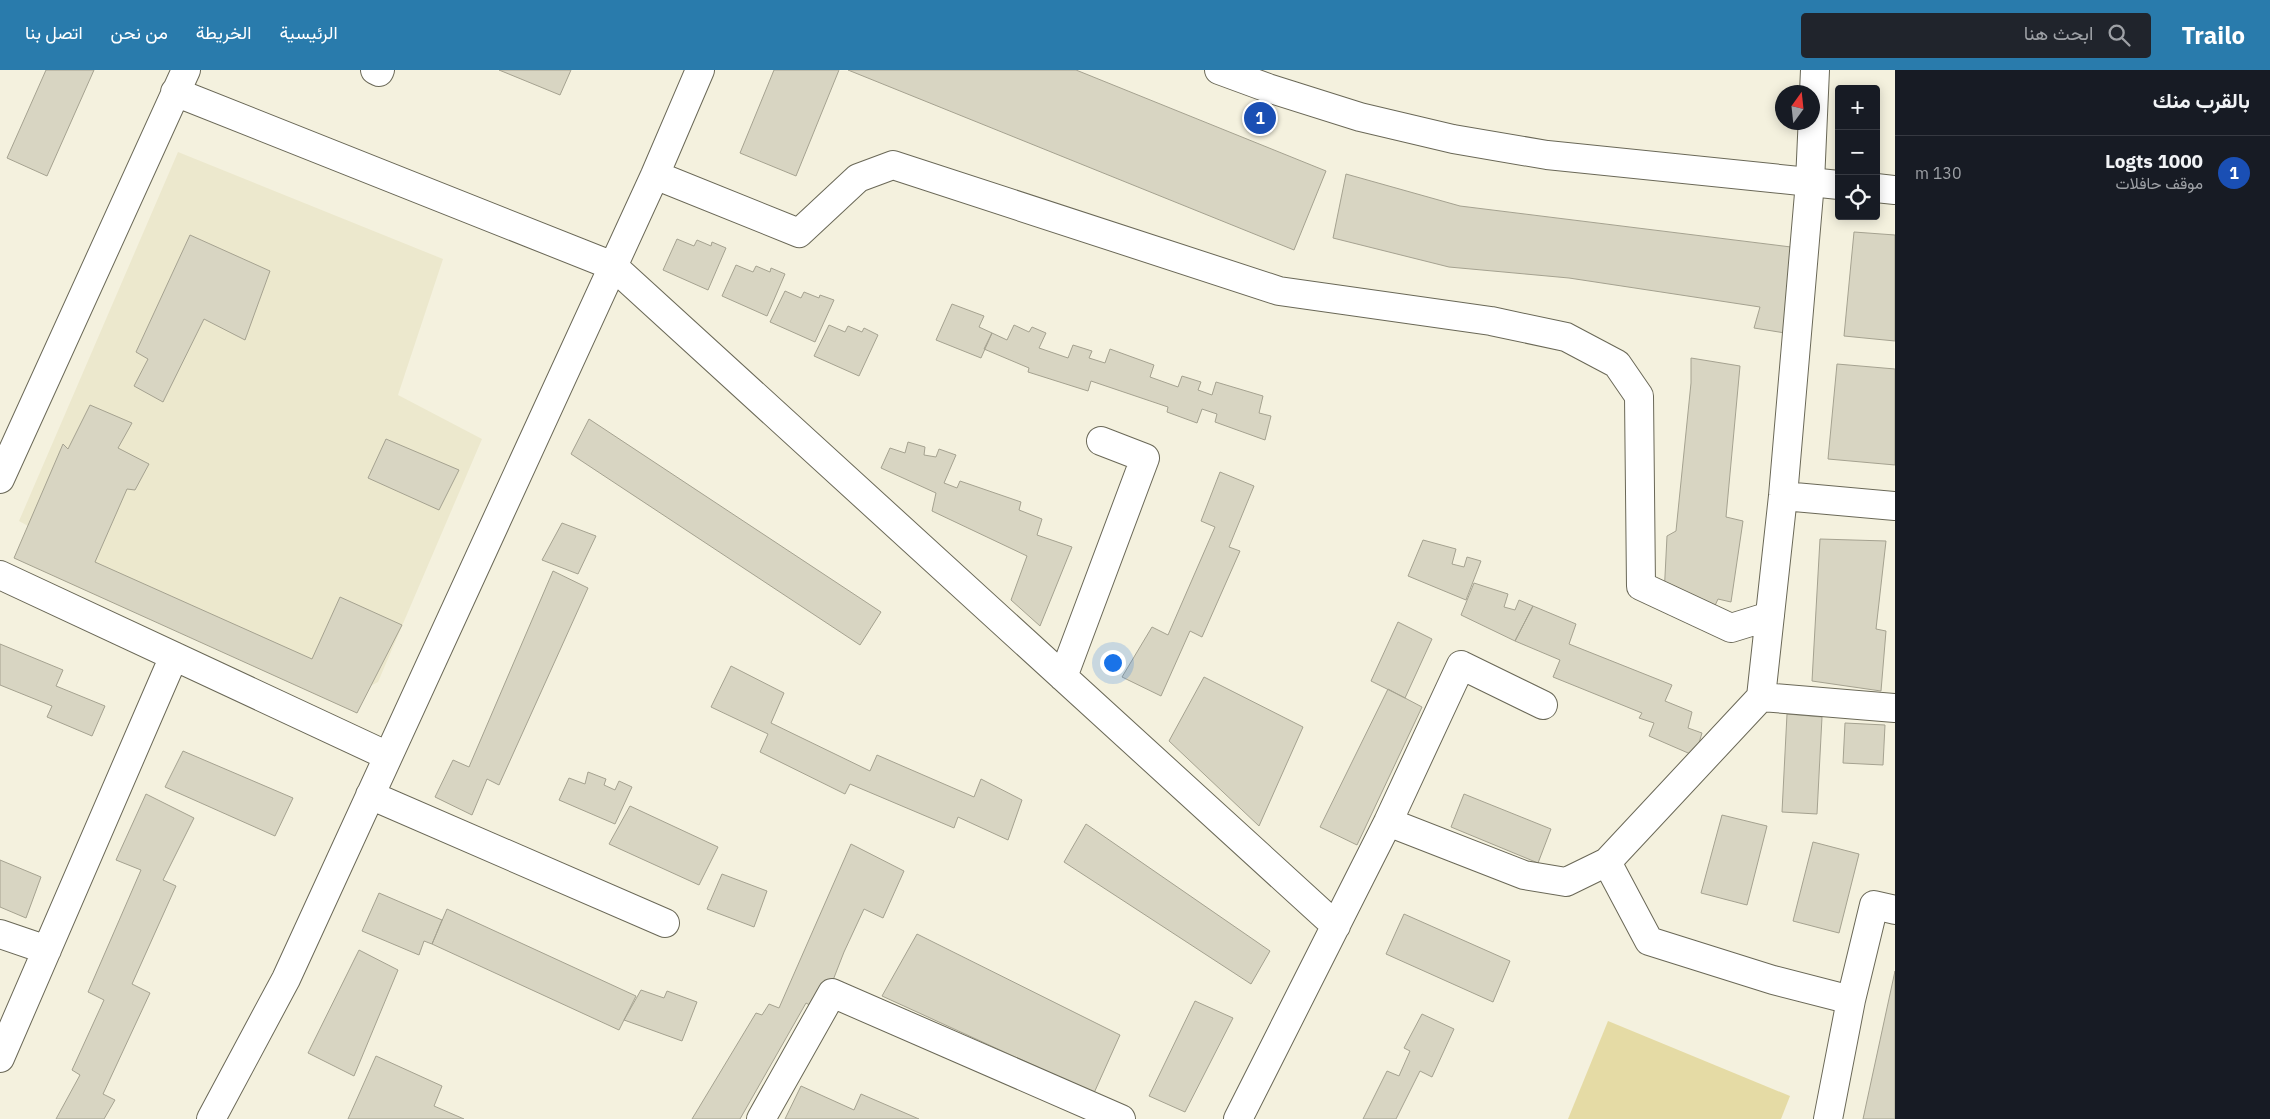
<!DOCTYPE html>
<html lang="ar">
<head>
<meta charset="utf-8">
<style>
	:root { --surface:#171b24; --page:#20242c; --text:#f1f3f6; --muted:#9ea1a6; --line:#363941; --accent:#297bac }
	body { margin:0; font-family:"IBM Plex Sans",Vazirmatn,sans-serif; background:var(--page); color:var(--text); direction:rtl }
	.controls { position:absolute; right:15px; top:15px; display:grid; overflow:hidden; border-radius:5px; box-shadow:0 2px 12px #0003 }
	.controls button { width:45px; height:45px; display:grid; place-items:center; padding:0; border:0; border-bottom:1px solid var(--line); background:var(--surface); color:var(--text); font:25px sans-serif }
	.compass { position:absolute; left:1775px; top:15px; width:45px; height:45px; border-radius:50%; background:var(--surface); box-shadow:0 2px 12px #0003; rotate:15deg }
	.you { position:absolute; left:1112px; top:592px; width:18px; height:18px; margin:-12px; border:4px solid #fff; border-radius:50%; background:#1a73e8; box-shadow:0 0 0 8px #1a73e833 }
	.badge { display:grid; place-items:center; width:32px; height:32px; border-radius:50%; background:var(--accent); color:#fff; font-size:16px; font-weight:700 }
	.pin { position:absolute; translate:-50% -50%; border:2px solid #fff; box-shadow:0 1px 5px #0006 }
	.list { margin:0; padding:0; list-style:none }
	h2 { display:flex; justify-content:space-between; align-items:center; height:65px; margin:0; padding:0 20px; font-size:21px }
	h2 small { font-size:16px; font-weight:400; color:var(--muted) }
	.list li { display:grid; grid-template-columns:32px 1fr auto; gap:15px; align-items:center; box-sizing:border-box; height:75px; padding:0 20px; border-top:1px solid var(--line) }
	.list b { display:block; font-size:19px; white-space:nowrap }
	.list p { margin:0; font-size:16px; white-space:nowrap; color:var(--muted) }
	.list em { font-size:16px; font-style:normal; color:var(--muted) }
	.icon { flex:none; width:28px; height:28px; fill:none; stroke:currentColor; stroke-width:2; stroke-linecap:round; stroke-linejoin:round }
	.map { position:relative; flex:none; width:1895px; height:1049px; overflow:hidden; direction:ltr }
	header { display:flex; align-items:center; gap:30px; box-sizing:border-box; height:70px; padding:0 25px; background:var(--accent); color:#fff }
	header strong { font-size:24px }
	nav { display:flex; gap:28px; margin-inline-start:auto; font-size:18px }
	.search { width:350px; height:45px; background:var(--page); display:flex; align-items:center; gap:12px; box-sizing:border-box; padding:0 18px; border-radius:5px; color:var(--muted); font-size:19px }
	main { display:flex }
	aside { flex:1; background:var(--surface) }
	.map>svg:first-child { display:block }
</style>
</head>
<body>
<header>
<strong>Trailo</strong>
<div class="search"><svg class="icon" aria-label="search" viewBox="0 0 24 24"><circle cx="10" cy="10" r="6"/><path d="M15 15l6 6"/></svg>ابحث هنا</div>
<nav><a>الرئيسية</a><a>الخريطة</a><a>من نحن</a><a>اتصل بنا</a></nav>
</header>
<main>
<aside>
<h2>بالقرب منك<small></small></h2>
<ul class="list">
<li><span class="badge" style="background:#1a4fb4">1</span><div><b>1000 Logts</b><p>موقف حافلات</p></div><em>130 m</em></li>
</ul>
</aside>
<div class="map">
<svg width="1895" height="1049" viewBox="0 0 1895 1049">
	<rect width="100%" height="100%" fill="#f4f1de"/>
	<path fill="#ece8cd" d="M 178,82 L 443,189 L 398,325 L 482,369 L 378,612 L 343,630 L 19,451 Z"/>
	<path fill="#e5dba5" d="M 1608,951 L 1790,1026 L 1781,1049 L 1568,1049 Z"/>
	<path fill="#d8d5c2" stroke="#a5a290" d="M 46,0 L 94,0 L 47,106 L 7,88 Z
		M 499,0 L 571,0 L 560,25 Z
		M 774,0 L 839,0 L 796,106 L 740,83 Z
		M 848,0 L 1076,0 L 1326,101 L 1294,180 Z
		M 1346,104 L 1460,136 L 1791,177 L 1785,263 L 1754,258 L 1760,237 L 1569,208 L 1449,197 L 1333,168 Z
		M 1854,162 L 1895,165 L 1895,271 L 1844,266 Z
		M 190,165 L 270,201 L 245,270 L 204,249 L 163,332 L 134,316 L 148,289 L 136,282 Z
		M 677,169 L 694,176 L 697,170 L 711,176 L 712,172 L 726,178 L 708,220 L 663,200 Z
		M 736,195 L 753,202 L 756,196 L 770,202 L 771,198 L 785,204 L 767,246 L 722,226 Z
		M 785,221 L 801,228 L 804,222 L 819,228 L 820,225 L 834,230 L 815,272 L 770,252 Z
		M 952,234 L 984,246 L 979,257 L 992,263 L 981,288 L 936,270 Z
		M 829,255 L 845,262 L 848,256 L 862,262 L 864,258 L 878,265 L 859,306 L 814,286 Z
		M 1014,255 L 1029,262 L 1032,257 L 1046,263 L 1039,278 L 1068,288 L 1073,275 L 1092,281 L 1089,288 L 1105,293 L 1110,279 L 1154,295 L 1150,307 L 1178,317 L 1182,306 L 1201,312 L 1198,320 L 1212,325 L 1216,312 L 1263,326 L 1259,343 L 1271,346 L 1265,370 L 1215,352 L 1217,344 L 1202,339 L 1197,353 L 1167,342 L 1168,337 L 1091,311 L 1088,321 L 1028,302 L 1029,298 L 984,279 L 992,263 L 1007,270 Z
		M 1691,288 L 1740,296 L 1726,447 L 1743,451 L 1731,532 L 1718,529 L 1713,540 L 1664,526 L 1667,466 L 1676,461 L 1691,313 Z
		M 1837,294 L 1895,299 L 1895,395 L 1828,389 Z
		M 90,335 L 132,353 L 118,378 L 149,394 L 135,420 L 127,419 L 95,492 L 312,589 L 340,527 L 402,555 L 357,643 L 14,488 L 63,374 L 68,379 Z
		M 589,349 L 881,542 L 860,575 L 571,384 Z
		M 386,369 L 459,400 L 439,440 L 368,408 Z
		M 908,372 L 925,377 L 924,385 L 936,387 L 939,379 L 956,385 L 944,413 L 957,418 L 960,411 L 1021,432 L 1019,440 L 1042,449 L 1037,465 L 1072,477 L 1040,556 L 1011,530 L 1027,486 L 932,441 L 936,423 L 881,398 L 890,378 L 905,383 Z
		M 1220,402 L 1254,416 L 1229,477 L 1240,481 L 1202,567 L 1190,561 L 1161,626 L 1122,607 L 1152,557 L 1168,565 L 1215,457 L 1201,451 Z
		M 562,453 L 596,466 L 578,504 L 542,490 Z
		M 1820,469 L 1886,471 L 1876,559 L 1886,561 L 1881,621 L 1812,611 Z
		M 1423,470 L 1456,479 L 1452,494 L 1464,497 L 1467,487 L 1481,491 L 1466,530 L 1408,506 Z
		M 553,501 L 588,518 L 499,715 L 487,709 L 472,745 L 435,727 L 453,690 L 469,697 Z
		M 1474,513 L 1508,524 L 1504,537 L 1515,540 L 1519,530 L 1533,536 L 1515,571 L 1461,545 Z
		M 1533,536 L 1576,554 L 1569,574 L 1672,615 L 1665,631 L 1692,642 L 1688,658 L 1702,663 L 1695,686 L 1649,666 L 1654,653 L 1639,648 L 1642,643 L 1553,607 L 1560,590 L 1515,571 Z
		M 1398,552 L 1432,569 L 1405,628 L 1371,611 Z
		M 0,574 L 63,600 L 56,616 L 105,636 L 92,666 L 47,647 L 52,636 L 0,615 Z
		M 731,596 L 784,623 L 771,653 L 870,701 L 877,685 L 974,727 L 981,709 L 1022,730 L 1008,770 L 958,747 L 954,758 L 850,714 L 845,724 L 760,682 L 768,664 L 711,637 Z
		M 1204,607 L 1303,657 L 1259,756 L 1169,671 Z
		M 1388,619 L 1422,637 L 1357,775 L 1320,757 Z
		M 1787,644 L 1822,647 L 1817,744 L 1782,742 Z
		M 1845,653 L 1885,655 L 1883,695 L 1843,693 Z
		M 183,681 L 293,728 L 275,766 L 165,717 Z
		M 588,702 L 606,709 L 604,715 L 615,720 L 619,711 L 632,717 L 615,754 L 559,730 L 569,708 L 585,714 Z
		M 146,724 L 194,748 L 163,810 L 176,816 L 132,914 L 150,923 L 103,1024 L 115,1030 L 104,1049 L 56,1049 L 80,1005 L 72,1000 L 104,930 L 88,922 L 141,800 L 116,790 Z
		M 1464,724 L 1551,759 L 1538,793 L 1451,757 Z
		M 630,736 L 718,777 L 699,815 L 609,774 Z
		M 1722,745 L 1767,756 L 1747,835 L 1701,823 Z
		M 1086,754 L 1270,881 L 1251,914 L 1064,792 Z
		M 1813,772 L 1859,784 L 1839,863 L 1793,851 Z
		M 851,774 L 904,801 L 883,848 L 864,839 L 844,882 L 821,941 L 806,933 L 740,1049 L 692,1049 L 756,943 L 762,945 L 769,934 L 779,938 Z
		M 0,790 L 41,807 L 26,848 L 0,837 Z
		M 722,804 L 767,821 L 754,857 L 707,839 Z
		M 379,823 L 442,850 L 432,874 L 424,871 L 419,885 L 362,861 Z
		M 447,839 L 636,926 L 619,960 L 432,874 Z
		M 1404,844 L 1510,891 L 1493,932 L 1386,884 Z
		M 917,864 L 1120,965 L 1094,1023 L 882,926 Z
		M 359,880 L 398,900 L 354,1006 L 308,983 Z
		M 1895,901 L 1895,1049 L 1863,1049 Z
		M 641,920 L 664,928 L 667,921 L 697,932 L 682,971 L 624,950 Z
		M 1195,931 L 1233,948 L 1185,1042 L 1149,1026 Z
		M 1422,944 L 1454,959 L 1432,1007 L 1420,1001 L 1396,1049 L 1363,1049 L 1387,1001 L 1399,1006 L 1410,981 L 1404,978 Z
		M 376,986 L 442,1016 L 434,1036 L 464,1049 L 348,1049 Z
		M 801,1016 L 854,1040 L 861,1024 L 919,1049 L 785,1049 Z"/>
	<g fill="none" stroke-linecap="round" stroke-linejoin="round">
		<g stroke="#6a6857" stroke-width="30">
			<path id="minor" d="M 375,0 L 379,2 L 380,0
				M 175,22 L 613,196 L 1336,856
				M 655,105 L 799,163 L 858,108 L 893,95 L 1279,221 L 1491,251 L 1566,267 L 1617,294 L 1639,326 L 1641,516 L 1731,558 L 1770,546
				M 0,409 L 186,0
				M 1783,426 L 1895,436
				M 0,505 L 388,686
				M 1063,607 L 1145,388 L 1101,371
				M 1761,627 L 1895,638
				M 370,725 L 665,853
				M 1388,752 L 1524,805 L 1566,812 L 1607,792 L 1761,627 L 1783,426 L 1810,112 L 1815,0
				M 1607,792 L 1649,871 L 1773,910 L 1851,930
				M 0,864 L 47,880
				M 0,988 L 174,586
				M 211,1049 L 286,909 L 655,105 L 700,0
				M 761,1049 L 832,923 L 1121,1049
				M 1238,1049 L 1388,752 L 1461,595 L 1543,635
				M 1828,1049 L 1851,930 L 1874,835 L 1895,840"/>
		</g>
		<g stroke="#6a6857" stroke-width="30">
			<path id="major" d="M 1219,0 L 1268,18 L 1360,47 L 1453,69 L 1547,85 L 1839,115
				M 1876,118 L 1895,120"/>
		</g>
		<use href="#minor" stroke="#fff" stroke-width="28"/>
		<use href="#major" stroke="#fff" stroke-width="28"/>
	</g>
</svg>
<div class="controls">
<button>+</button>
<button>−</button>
<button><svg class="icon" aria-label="locate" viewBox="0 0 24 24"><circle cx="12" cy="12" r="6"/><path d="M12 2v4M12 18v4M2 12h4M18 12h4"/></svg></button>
</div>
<svg class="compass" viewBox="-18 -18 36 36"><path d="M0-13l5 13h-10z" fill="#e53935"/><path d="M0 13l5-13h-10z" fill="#9ea1a6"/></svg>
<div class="you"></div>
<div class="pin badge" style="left:1260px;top:48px;background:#1a4fb4">1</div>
</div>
</main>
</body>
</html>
